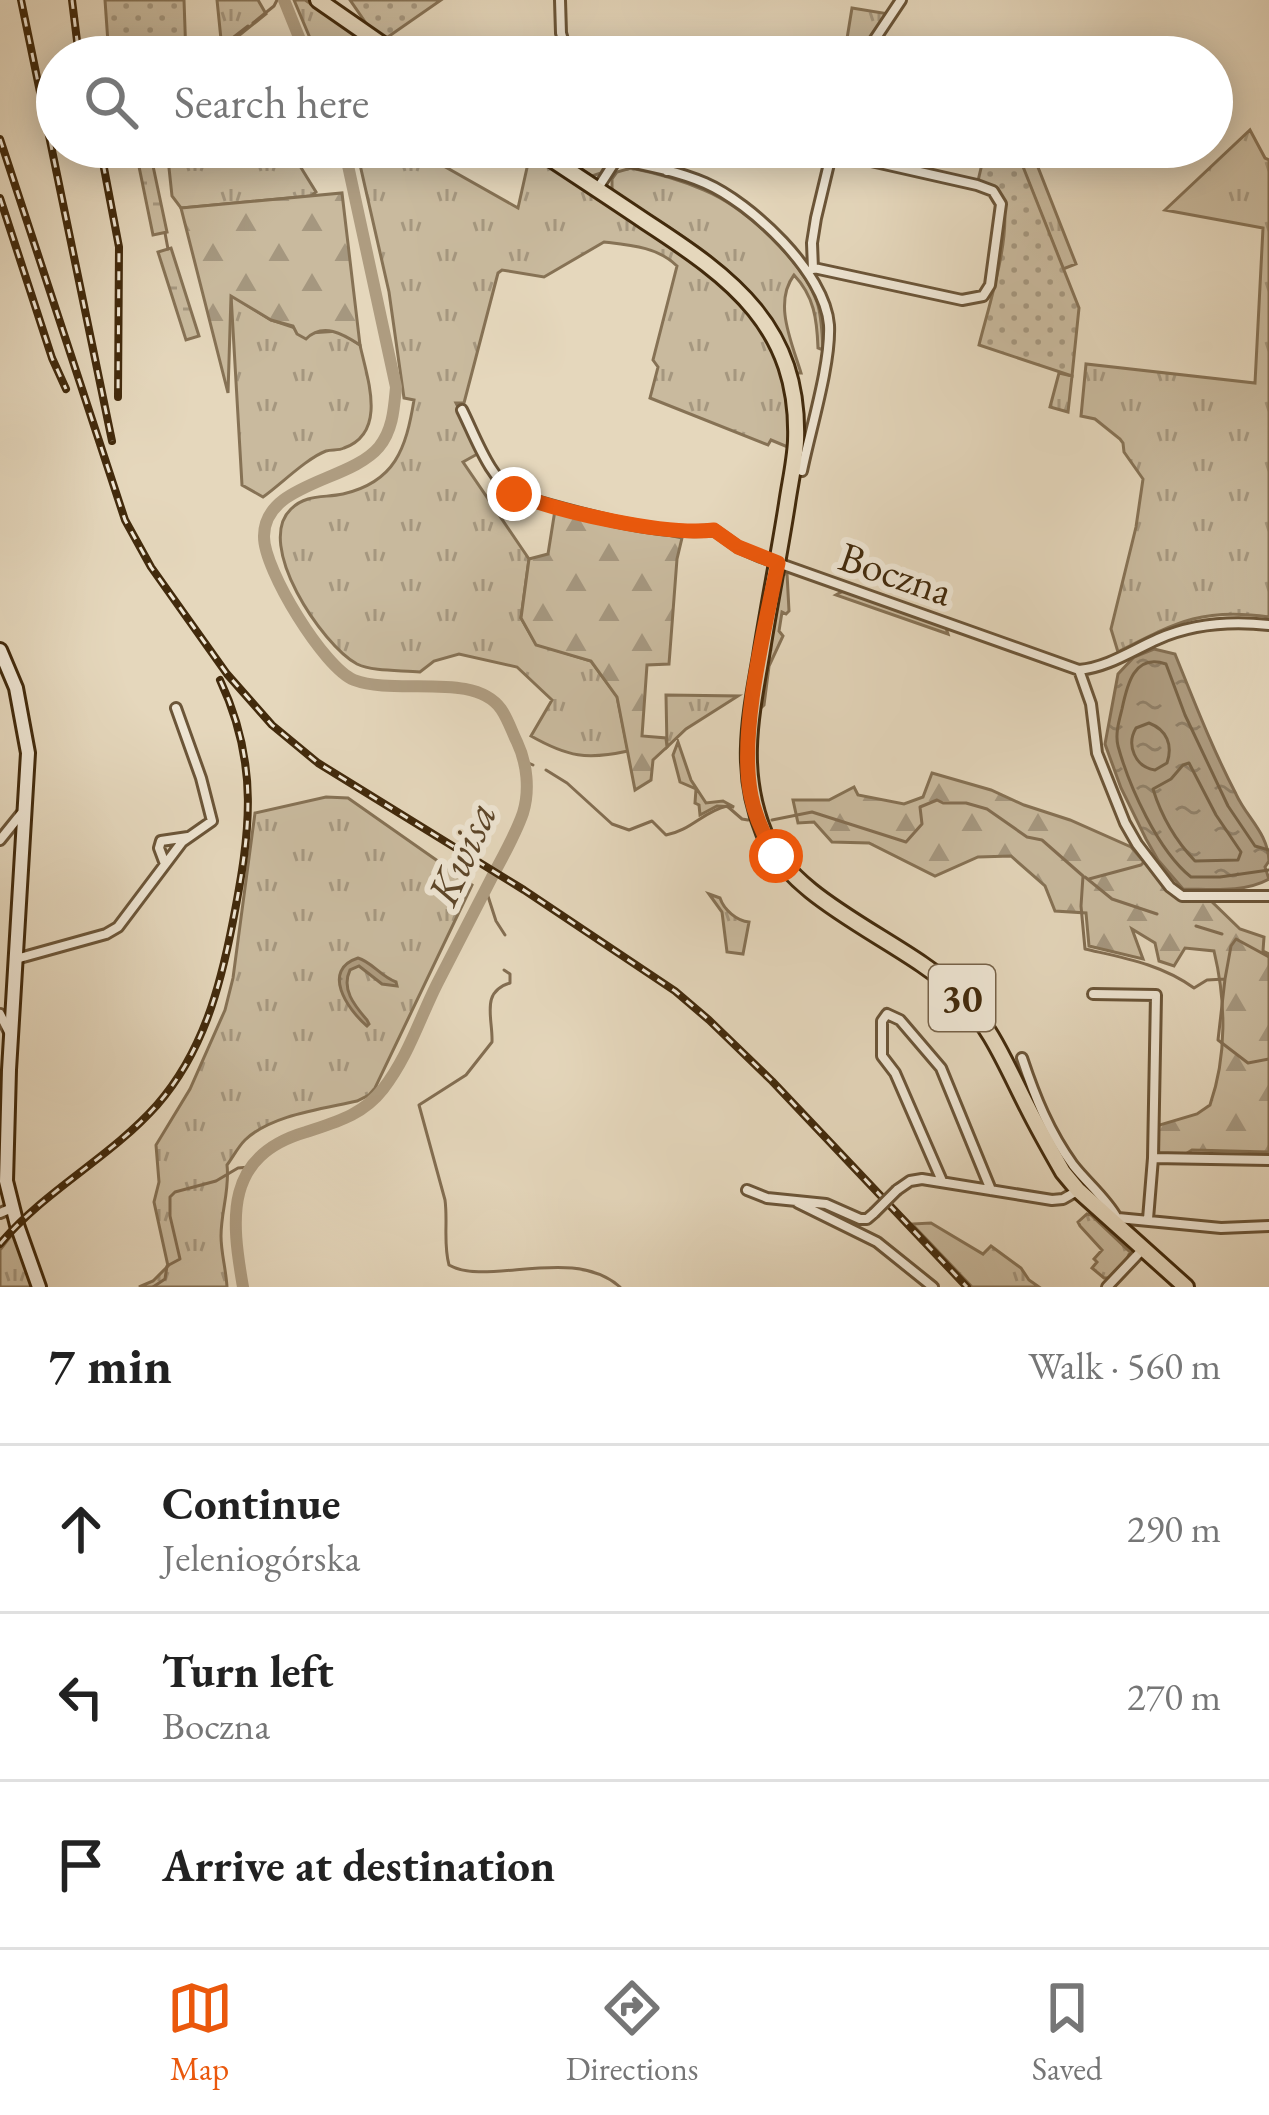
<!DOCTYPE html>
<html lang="en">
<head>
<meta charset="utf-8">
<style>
	:root { --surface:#fff; --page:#f6f6f6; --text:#222; --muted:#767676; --line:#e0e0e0; --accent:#ea580c }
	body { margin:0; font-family:"EB Garamond",serif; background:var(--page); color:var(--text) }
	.stop { position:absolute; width:36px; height:36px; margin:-27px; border:9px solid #ea580c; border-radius:50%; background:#fff }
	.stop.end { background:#ea580c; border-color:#fff; box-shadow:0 3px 12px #0008 }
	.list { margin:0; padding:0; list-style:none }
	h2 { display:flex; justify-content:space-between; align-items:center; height:156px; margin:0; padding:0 48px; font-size:51px }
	h2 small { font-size:39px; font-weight:400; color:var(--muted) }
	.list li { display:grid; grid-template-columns:78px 1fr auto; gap:36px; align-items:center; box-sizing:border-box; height:168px; padding:0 48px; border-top:3px solid var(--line) }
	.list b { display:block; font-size:45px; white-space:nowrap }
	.list p { margin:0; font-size:39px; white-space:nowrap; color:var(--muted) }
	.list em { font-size:39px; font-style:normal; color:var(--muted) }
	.icon { flex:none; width:66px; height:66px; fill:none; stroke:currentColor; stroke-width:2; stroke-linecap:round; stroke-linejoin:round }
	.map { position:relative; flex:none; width:1269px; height:1287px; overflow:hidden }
	.search { position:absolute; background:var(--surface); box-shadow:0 6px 30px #0003; left:36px; right:36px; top:36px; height:132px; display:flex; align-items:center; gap:30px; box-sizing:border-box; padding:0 42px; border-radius:66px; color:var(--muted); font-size:45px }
	.sheet { height:660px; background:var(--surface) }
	nav { display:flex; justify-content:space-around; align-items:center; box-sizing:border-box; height:168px; border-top:3px solid var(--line); background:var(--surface); font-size:33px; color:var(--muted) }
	nav a { display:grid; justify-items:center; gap:6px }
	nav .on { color:var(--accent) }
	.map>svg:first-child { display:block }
</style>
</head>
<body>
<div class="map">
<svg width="1269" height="1287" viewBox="0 0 1269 1287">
	<defs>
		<pattern id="grass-tufts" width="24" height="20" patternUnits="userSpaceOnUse" patternTransform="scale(3)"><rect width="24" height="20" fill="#c9ba9e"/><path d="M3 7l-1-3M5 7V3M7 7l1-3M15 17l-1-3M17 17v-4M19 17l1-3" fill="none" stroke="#a5977f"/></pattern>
		<pattern id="forest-firs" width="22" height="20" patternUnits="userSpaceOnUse" patternTransform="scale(3)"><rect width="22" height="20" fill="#c9ba9e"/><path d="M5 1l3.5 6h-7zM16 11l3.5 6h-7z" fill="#a5977f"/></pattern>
		<pattern id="wetland-marsh" width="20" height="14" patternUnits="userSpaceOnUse" patternTransform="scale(3)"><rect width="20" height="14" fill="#c9ba9e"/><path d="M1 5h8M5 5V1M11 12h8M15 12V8" fill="none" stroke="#a5977f"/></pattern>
		<pattern id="garden-dots" width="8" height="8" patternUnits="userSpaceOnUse" patternTransform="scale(3)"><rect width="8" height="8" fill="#c9ba9e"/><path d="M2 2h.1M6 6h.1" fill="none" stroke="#a5977f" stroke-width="1.8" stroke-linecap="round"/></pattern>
		<pattern id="water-ripples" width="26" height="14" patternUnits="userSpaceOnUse" patternTransform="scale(3)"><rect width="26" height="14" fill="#ae9c80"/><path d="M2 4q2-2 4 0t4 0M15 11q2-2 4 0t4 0" fill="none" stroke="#8f7f67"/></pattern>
	</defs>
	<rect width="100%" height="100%" fill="#e5d7bc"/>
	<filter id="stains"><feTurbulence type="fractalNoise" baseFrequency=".00167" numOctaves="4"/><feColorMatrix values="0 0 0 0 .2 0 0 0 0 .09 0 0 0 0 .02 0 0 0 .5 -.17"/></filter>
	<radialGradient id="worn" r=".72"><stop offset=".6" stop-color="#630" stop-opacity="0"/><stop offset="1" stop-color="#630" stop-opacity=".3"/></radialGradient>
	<path fill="url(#grass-tufts)" stroke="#867255" stroke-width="3" d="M 217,0 L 258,0 L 266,14 L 222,49 Z
		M 294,0 L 305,0 L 383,52 L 382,57 L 318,57 Z
		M 852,8 L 889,14 L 857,57 L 844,57 Z
		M 1250,130 L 1265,158 L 1269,160 L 1269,617 C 1202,607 1175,623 1118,652 L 1111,629 L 1136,527 L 1143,479 L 1124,452 L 1123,443 L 1120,439 L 1095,419 L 1081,416 L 1086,364 L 1255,383 L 1263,228 L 1165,210 Z
		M 240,147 L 282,147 L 295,158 L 316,192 L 311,196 L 181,208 L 172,196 L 169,168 L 180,158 L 240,153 Z
		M 356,147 L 410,147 L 518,208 L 531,150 L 718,276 L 758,319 L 779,362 L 787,390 L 790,448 L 771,440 L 768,445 L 650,398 L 658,367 L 653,360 L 677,266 C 658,247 630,245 604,242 L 544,277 L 502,270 L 498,273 L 464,403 L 456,403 L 481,452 L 463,462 L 529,559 L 521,618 L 536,644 L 591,661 L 617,696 L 628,751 C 587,760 568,757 531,736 L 552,700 L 517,667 L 459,654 L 434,661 L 420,672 C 402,670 373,672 357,664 C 322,645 254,544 291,509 C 306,494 324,498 343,494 C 395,482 406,449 414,400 L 404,398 L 389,292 Z
		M 1019,147 L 1036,147 L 1034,157 L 1076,264 L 1063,269 L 1015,148 Z
		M 560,152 L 607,162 L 601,173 L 592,176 L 562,157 Z
		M 631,168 C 656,173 681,180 704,190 C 745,207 802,260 817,302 C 822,317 822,334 823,350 L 818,348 C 817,319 814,296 794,275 C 773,303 792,343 801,373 L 796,373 C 756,270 697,248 612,190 L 612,179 L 617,172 Z
		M 231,295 L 271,320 L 310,333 L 339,331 L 360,345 C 367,378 388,432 344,448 C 338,451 332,449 326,451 C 307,458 280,485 263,497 L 242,485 Z
		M 1059,373 L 1072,376 L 1068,412 L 1050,407 Z
		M 787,573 L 789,611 L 786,614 L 782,612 L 779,631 L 783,636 L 769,666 L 764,705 L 761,708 L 781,580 L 782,575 Z
		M 845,590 L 945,625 L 948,634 L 836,595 Z
		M 666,695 L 738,696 L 686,729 L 667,747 Z
		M 678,742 L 691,780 L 706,803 L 723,801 L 734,807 L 717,806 L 700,815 L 699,805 L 695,803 L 696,789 L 680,782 L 673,755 Z
		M 326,797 L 348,798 L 472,885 L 375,1088 L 369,1095 L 357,1101 C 322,1109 271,1115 245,1140 C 238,1147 233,1157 227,1165 C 230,1189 221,1211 221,1236 C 221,1253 226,1269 227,1287 L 139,1287 L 153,1281 L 168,1266 L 154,1202 L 159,1182 L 156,1145 L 190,1089 L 225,1010 L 233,978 L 255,813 Z
		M 709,894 L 720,898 C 724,910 737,921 749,922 L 743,954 L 727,952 L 722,912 Z
		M 1087,1214 L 1091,1215 L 1130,1252 L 1126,1261 L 1110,1278 L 1104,1278 L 1092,1268 L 1097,1262 L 1094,1259 L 1102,1250 L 1080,1226 L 1078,1222 Z
		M 931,1223 L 983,1254 L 991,1246 L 1021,1268 L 1029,1280 L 1039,1287 L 972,1287 L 912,1224 Z
		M 13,1233 L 32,1287 L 0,1287 L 0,1250 Z"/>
	<path fill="url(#forest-firs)" stroke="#867255" stroke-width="3" d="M 342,193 L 360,345 C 343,334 323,322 306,339 L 297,334 L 293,326 L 271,320 L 231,296 L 228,393 L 181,208 Z
		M 555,510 L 682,538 L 677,559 L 669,664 L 647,665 L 642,736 L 666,738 L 667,747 L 653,760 L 651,780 L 635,790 L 617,697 L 591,661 L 536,645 L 521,618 L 529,559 L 548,554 Z
		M 932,773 L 991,790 L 1024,805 L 1070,820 L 1131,847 L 1169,890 L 1179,897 L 1210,900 L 1240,929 L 1264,937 L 1263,951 L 1269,954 L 1269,1152 L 1192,1150 L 1184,1155 L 1156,1154 L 1156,1126 L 1197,1114 L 1210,1105 C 1227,1056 1226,1001 1214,951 L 1185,948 L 1174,966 L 1159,961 L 1155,943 L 1132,929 L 1143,959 L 1089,946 L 1086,913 L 1055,911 L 1045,886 L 1011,856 L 978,857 L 935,876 L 869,843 L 832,842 L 814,822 L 798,823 L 793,800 L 829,800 L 854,787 L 858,795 L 904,804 L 923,797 Z"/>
	<path fill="url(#wetland-marsh)" stroke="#867255" stroke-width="3" d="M 135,147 L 149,147 L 167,232 L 153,235 Z
		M 171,248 L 199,336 L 186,340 L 158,252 Z"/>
	<path fill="url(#garden-dots)" stroke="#867255" stroke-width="3" d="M 105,0 L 184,0 L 186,57 L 109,57 Z
		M 350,0 L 441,0 L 385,39 L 370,29 Z
		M 986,147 L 1019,147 L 1016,149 L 1079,308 L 1072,376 L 979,345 C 987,312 1015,227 1001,196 C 996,186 987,185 978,181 Z"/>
	<path fill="url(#water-ripples)" stroke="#836e52" stroke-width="3" d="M 1154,649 L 1175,654 C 1194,701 1212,748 1236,794 C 1247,818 1268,833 1269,861 L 1265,867 L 1269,879 C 1244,893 1211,889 1183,889 L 1158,860 L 1146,839 L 1121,788 L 1105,744 L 1118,674 L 1134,657 Z
		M 358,958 C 372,962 380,976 396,982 L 397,986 L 382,984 L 359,966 L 350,970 C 341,989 354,1005 367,1020 L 369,1024 L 367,1026 C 347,1009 321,970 358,958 Z"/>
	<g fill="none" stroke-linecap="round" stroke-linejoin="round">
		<path stroke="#786346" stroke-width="3" d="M 1149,723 C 1167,730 1173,745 1167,763 L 1155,770 C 1135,767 1126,745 1136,728 Z
			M 1189,763 L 1216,815 L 1241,852 L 1238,860 L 1195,861 C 1176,841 1161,815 1153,789 L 1171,779 L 1183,765 Z
			M 1269,850 L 1255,846 L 1228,806 L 1185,715 L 1166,664 C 1134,653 1127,685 1122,709 C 1119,721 1115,734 1118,746 C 1129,786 1158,851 1191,877 L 1220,877 L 1269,870"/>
		<path stroke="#836e52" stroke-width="3" d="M 253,23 L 274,6 L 277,0
			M 208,57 L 248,26
			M 165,233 L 168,249
			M 524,761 L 533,765
			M 546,770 L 567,783 L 612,824 L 629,830 L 652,821 L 666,835 C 690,831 704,811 727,806 L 742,819 L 748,820
			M 772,820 L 812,812 L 906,842 L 922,824 L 920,807 L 937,800 L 943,803 L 966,803 L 987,809 L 1027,837 L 1042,840 L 1083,876 L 1081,906 L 1085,949 C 1124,958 1161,964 1194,988 L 1207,980 L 1225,979 L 1218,1040 L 1248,1063 L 1269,1059
			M 1085,877 L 1112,899 L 1157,914
			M 1089,879 L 1141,865 L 1144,862
			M 486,890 L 496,921 L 505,935
			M 1196,926 L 1222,934
			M 504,970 L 510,974 L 510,983 C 480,992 493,1018 492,1042 L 466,1075 L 419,1105 L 445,1200 C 448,1222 443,1243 449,1265 C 486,1287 574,1245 620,1287
			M 1225,979 L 1231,946 L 1236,939 L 1269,957
			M 153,1287 L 165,1279 L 167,1266 L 180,1259 L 170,1216 L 170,1197 L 175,1192 L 216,1181 L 238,1168 L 250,1167"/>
		<path stroke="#ae9c80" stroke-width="12" d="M 284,0 L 307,57
			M 243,1287 C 231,1218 224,1156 306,1132 C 336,1122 363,1115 383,1089 C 408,1057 419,1020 437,984 C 455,949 473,914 491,879 C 502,858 515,836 523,813 C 530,790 527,763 517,742 C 512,732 508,719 501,709 C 474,671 396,696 354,680 C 324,668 264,570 264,537 C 263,483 350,482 379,447 C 393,430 394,408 396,387 L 344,147"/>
		<g stroke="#6b5538" stroke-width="14">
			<path id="street" d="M 560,0 L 561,33 L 568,57
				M 863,57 L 901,0
				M 809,147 L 977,185 L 993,191 L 1001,204 L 990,285 L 983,296 L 962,300 L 814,268
				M 615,159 C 645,165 677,171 705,183 C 751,203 825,272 829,325 C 831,364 810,431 802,471
				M 667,171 L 672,147
				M 598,188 L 614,163 L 618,147
				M 813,269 L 812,243 L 816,218 L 833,147
				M 462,410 C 476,438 490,481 519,496 C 575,512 657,537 714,530 L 738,547 L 761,557 L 1079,670 C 1108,667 1131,651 1158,639 C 1192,624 1232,621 1269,625
				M 1079,670 L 1091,704 L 1097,753 L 1125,823 L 1137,844 L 1170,887 L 1182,896 L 1269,896
				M 0,840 L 21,814
				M 165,864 L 159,848 L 161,841 L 188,837
				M 16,959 L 106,934 L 118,927 L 182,842 L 212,821 L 201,778 L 176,708
				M 1093,994 L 1156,995 L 1153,1158
				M 0,1014 L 10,1034
				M 1022,1058 C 1035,1097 1049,1132 1073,1165 C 1087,1183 1106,1198 1117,1218
				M 942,1181 L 895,1073 L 882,1056 L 882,1021 L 887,1014 L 900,1020 L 941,1068 L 991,1190
				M 747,1190 L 767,1198 L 826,1204 L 860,1219 L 867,1219 L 874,1213
				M 897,1190 L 910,1181 L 922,1179 L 1052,1200 L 1063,1199 L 1077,1191
				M 798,1203 L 877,1242 L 933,1287
				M 0,1213 L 12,1208
				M 1118,1218 L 1221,1228 L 1269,1226
				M 1148,1219 L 1153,1158 L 1269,1160
				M 1107,1287 L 1143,1249"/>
		</g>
		<g stroke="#422a0c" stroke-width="18">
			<path id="secondary" d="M 0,650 L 16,688 L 28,753 L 9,1070 L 6,1181 L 17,1225 L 39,1287"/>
		</g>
		<g stroke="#422a0c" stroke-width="20">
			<path id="primary" d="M 318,0 L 400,57
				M 533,147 C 571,172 609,197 646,222 C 732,278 800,327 796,441 C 795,462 790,483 787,504 C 779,555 769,605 761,656 C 750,719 739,772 764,833 C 793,904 904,940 958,993 C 991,1026 1007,1067 1028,1108 C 1039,1130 1051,1151 1063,1172 L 1078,1190 L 1186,1287"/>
		</g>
		<use href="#street" stroke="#eee5d3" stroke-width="8"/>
		<use href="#secondary" stroke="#eee5d3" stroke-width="12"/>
		<use href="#primary" stroke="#e5d7bc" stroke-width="14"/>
		<g stroke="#422a0c" stroke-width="8">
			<path id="rail" d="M 21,0 L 112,441
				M 72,0 L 79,57
				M 0,139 L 125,520 L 151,567 L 227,674 L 272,725 L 318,763 L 524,890 L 675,991 L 709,1020 L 772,1081 L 967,1287
				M 100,147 L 119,247 L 118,397
				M 0,198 L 52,358 L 66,389
				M 0,1244 C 45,1190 110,1158 157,1105 C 203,1052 220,988 233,921 C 250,833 260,765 220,680"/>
		</g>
		<use href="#rail" stroke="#eee5d3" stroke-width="3" stroke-dasharray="9" stroke-linecap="butt"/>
		<g stroke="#6b5538" stroke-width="14" stroke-linecap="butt">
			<path id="street-bridge" d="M 874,1213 L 897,1190"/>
		</g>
		<use href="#street-bridge" stroke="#eee5d3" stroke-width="8"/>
	</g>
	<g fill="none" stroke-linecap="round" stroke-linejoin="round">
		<path stroke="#ea580c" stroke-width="15" d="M 514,494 C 562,512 664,536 714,530 L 738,547 L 778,563 C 765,627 738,733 751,796 C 755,817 765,838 776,856"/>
	</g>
	<g text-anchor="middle" stroke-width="12" stroke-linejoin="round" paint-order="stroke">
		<rect fill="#eee5d3" stroke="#766248" stroke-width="3" x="929" y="965" width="66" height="66" rx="9"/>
		<g font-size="39" font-weight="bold" fill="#422a0c">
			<text x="962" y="1012">30</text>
		</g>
		<g font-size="42" fill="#422a0c" stroke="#eee5d3">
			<text transform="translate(896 573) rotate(19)" y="15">Boczna</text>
		</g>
		<g font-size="45" font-style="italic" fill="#5d4629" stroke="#eee5d3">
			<text transform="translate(461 853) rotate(-66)" y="16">Kwisa</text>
		</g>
	</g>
	<rect width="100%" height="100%" filter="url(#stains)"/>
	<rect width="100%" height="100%" fill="url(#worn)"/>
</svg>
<div class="stop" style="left:776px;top:856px"></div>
<div class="stop end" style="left:514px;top:494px"></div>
<div class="search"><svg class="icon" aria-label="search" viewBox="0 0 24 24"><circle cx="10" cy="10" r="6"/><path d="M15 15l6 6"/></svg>Search here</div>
</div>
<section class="sheet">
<h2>7 min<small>Walk · 560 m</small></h2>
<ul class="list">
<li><svg class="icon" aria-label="ahead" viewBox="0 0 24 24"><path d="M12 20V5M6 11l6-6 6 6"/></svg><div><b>Continue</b><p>Jeleniogórska</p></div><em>290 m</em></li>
<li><svg class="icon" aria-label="left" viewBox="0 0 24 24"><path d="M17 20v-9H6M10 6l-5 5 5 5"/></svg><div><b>Turn left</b><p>Boczna</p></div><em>270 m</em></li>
<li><svg class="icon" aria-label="arrive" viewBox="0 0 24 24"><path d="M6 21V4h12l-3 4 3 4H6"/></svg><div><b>Arrive at destination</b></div></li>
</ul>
</section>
<nav>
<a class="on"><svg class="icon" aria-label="map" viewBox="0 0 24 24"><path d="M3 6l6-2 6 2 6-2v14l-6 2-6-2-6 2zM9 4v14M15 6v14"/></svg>Map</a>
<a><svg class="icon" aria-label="directions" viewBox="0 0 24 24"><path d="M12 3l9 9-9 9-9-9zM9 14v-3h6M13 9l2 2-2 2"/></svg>Directions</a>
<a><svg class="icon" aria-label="saved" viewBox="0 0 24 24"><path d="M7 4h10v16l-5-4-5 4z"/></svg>Saved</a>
</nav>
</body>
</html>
